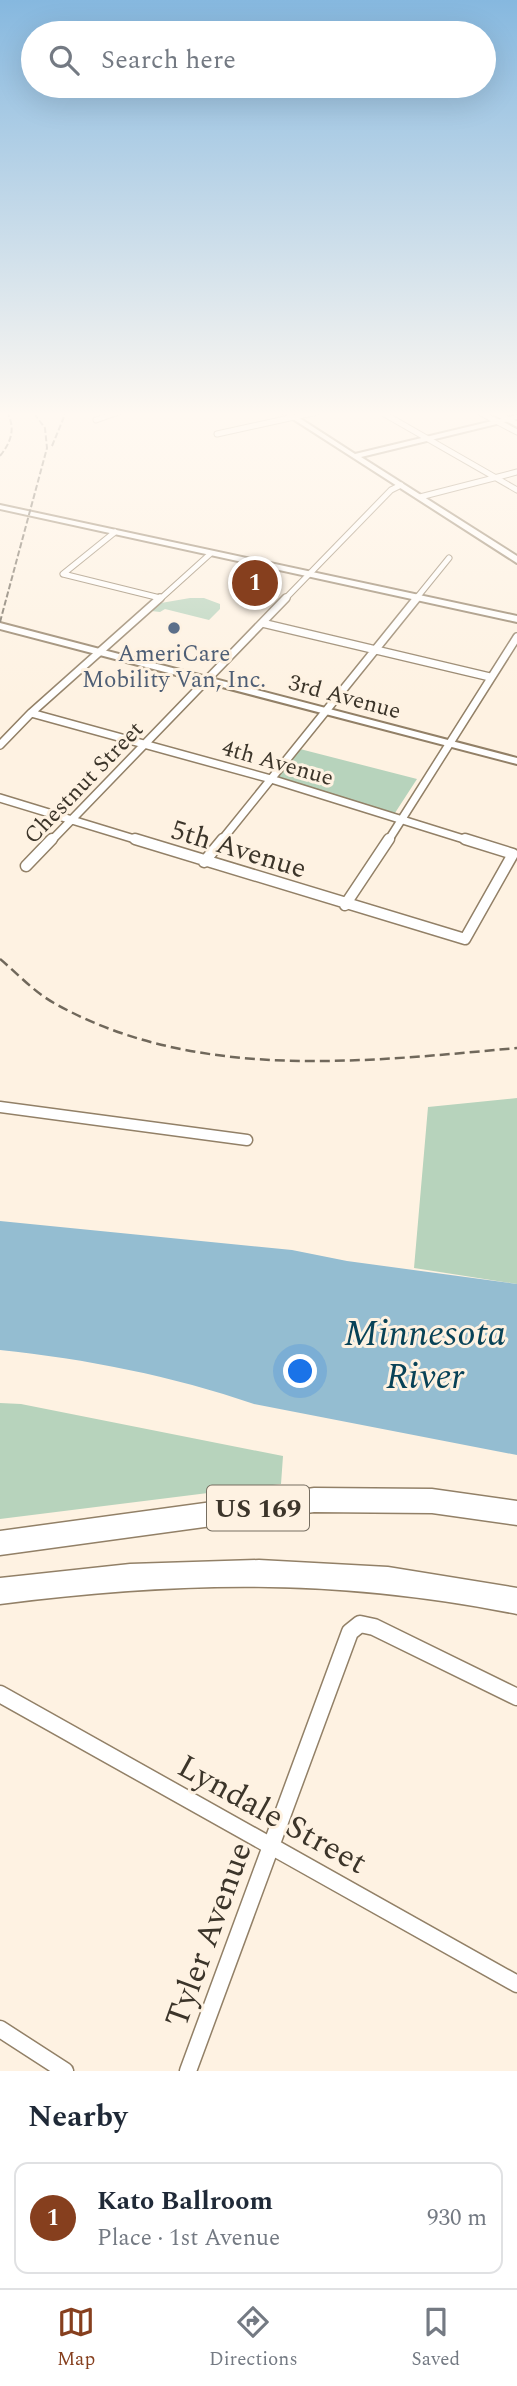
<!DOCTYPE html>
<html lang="en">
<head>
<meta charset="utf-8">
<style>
	:root { --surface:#fff; --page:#f2f2f3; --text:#1f2937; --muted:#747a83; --line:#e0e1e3; --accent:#863f1e }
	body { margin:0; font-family:Spectral,serif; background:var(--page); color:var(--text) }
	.you { position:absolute; left:301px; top:1372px; width:24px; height:24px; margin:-18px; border:5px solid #fff; border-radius:50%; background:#1a73e8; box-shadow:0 0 0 10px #1a73e833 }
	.badge { display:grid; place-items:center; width:46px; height:46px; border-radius:50%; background:var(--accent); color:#fff; font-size:23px; font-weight:700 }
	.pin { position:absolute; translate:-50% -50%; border:4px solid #fff; box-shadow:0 2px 7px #0006 }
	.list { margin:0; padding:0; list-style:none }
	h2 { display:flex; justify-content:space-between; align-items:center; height:91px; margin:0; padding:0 28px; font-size:30px }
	h2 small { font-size:23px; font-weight:400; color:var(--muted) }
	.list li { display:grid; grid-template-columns:46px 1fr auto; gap:21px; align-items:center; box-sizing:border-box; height:112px; margin:0 14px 14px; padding:0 14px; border:2px solid var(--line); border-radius:14px }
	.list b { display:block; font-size:26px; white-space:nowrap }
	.list p { margin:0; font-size:23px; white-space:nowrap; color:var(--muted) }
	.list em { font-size:23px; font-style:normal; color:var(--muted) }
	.icon { flex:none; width:38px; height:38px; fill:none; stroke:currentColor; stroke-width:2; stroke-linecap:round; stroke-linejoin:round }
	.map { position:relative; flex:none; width:517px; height:2071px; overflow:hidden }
	.search { position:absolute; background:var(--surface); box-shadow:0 7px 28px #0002; left:21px; right:21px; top:21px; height:77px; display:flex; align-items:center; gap:18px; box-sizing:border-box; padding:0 24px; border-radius:38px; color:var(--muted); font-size:26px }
	.sheet { height:217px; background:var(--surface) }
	nav { display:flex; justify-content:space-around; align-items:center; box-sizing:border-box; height:98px; border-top:2px solid var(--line); background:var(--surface); font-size:19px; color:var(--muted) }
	nav a { display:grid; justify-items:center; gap:4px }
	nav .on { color:var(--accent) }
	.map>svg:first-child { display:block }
</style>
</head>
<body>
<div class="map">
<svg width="517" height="2071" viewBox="0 0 517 2071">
	<rect width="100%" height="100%" fill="#fef2e2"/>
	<path fill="#b7d3bc" d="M 190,598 L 204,598 L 220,604 L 220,609 L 209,620 L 165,609 L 160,612 L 151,611 L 161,603 Z
		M 300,749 L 417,779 L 393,816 L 277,777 Z
		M 517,1098 L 517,1284 L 414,1268 L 428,1107 Z
		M 0,1403 L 21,1404 L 283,1456 L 281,1484 L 0,1519 Z"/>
	<path fill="#94bdd1" d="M 0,1221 L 292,1250 L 347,1261 L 517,1284 L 517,1455 L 254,1404 C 173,1376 86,1359 0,1350 Z"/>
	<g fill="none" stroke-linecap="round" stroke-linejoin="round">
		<g stroke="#928067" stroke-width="7">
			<path id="street-far3" d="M 381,412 L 517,490
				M 479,412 L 517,432
				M 494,412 L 517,424
				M 96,420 L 118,412
				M 217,434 L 317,412
				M 420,497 L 517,472
				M 63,574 L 160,598
				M 63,574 L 115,532
				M 159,600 L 210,554
				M 284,600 L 391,490 L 401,485
				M 415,600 L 449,558"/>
		</g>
		<g stroke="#928067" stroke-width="10">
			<path id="street-far2" d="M 262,623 L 490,677
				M 31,713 L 271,779 L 470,841
				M 0,745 L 31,713 L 160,598
				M 0,798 L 141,841
				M 51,841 L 286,598
				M 221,841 L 417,598
				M 388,841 L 517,637"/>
		</g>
		<g stroke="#928067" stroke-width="13">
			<path id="street-far1" d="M 135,839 L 465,939 L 513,854 L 465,839
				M 204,862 L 223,839
				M 26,866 L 52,839
				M 345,905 L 389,839
				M 0,1107 L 247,1140"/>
		</g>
		<g stroke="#928067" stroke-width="19">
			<path id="street" d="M 0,1694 L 517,1984
				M 0,2029 L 65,2071
				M 188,2071 L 350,1632 L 360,1624 L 374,1627 L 517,1697"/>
		</g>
		<g stroke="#928067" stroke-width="4">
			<path id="secondary" d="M 282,412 L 290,412 L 355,454 L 517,415 L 517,419 L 361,457 L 517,556 L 517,563 Z
				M 0,505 L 517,616 L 517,622 L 0,509 Z
				M 0,623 L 517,758 L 517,764 L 0,629 Z"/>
		</g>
		<g stroke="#928067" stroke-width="3">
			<path id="highway" d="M 314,1488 L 432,1489 L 517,1501 L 517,1525 L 432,1513 L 314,1512 L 0,1555 L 0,1531 Z
				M 259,1560 L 388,1567 L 517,1588 L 517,1614 C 336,1578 182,1581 0,1604 L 0,1578 L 130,1564 Z"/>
		</g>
		<use href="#street-far3" stroke="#fff" stroke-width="5"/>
		<use href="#street-far2" stroke="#fff" stroke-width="7"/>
		<use href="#street-far1" stroke="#fff" stroke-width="10"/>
		<use href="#street" stroke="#fff" stroke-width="16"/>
		<use href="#secondary" fill="#fff" fill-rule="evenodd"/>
		<use href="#highway" fill="#fff" fill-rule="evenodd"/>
		<path stroke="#70685b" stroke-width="2" stroke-dasharray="6 2.5" stroke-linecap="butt" d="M 52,446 L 66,412
			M 0,456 C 11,442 16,429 7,412
			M 0,622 L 47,448 L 45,428 L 33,412"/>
		<path stroke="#70685b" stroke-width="2.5" stroke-dasharray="10 5" stroke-linecap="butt" d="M 0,959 C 17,973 34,992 54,1003 C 194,1082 363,1062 517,1048"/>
	</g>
	<linearGradient id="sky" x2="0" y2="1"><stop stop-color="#86b8df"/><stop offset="0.59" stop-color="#fff9f2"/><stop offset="1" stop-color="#fff9f2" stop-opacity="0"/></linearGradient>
	<rect width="517" height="702" fill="url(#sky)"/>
	<circle fill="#5c6f8a" stroke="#fef2e2" stroke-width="2.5" cx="174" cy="628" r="7"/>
	<g text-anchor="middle" stroke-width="6" stroke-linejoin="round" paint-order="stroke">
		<g font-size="23" fill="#4e5e75" stroke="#fef2e2">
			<text x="174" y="661">AmeriCare<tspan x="174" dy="26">Mobility Van, Inc.</tspan></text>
		</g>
		<g font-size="23" fill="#3c352a" stroke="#fef2e2">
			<text transform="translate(345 696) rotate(15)" y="8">3rd Avenue</text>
			<text transform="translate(278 762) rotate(16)" y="8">4th Avenue</text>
			<text transform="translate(83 782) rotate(-46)" y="8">Chestnut Street</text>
		</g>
		<rect fill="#fef2e2" stroke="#766e61" stroke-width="2" x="207" y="1485.5" width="102" height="45" rx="5"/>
		<g font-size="26" font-weight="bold" fill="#3c352a">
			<text x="258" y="1517">US 169</text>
		</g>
		<g font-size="28" fill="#3c352a" stroke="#fef2e2">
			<text transform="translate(239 848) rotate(17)" y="10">5th Avenue</text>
		</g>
		<g font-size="33" fill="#3c352a" stroke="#fef2e2">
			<text transform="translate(273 1813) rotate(29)" y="12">Lyndale Street</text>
			<text transform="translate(207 1934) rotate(-70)" y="12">Tyler Avenue</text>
		</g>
		<g font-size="37" font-style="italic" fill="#084257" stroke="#fef2e2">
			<text x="425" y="1345">Minnesota<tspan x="425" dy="43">River</tspan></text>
		</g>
	</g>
</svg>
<div class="you"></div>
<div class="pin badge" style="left:255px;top:583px">1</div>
<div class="search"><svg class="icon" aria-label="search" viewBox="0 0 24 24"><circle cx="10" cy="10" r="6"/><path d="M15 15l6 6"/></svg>Search here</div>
</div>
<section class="sheet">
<h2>Nearby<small></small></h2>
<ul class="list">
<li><span class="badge">1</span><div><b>Kato Ballroom</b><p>Place · 1st Avenue</p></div><em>930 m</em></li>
</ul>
</section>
<nav>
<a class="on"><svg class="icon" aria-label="map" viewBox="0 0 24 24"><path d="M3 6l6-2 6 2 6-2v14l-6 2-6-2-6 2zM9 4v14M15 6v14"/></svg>Map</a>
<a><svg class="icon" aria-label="directions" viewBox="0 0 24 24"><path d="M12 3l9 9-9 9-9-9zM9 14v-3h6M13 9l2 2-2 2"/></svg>Directions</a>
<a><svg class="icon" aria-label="saved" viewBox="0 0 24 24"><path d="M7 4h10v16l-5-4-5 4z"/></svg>Saved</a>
</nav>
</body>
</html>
